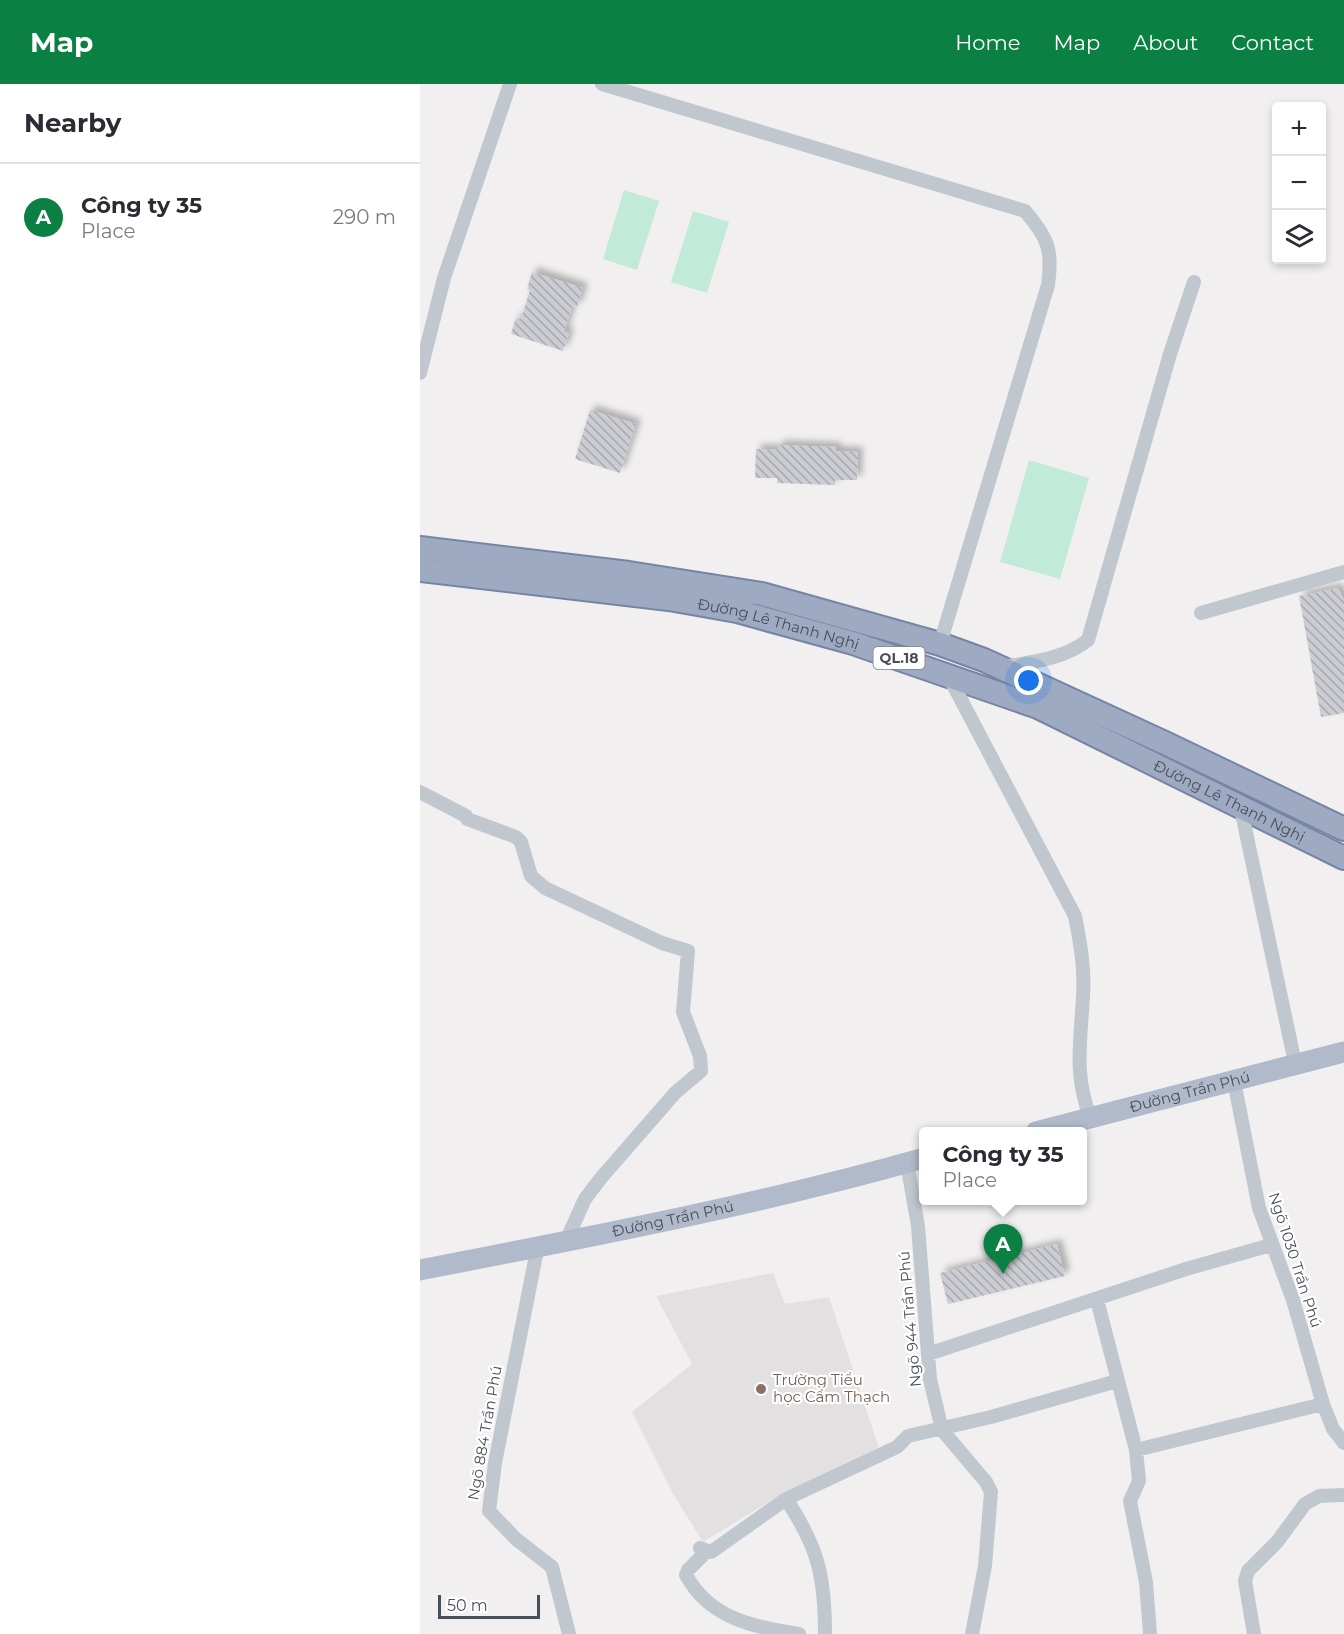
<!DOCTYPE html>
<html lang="en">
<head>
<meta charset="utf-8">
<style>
	:root { --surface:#fff; --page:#f2f2f3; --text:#2b2b33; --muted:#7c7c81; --line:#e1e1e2; --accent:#0b8043 }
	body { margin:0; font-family:Montserrat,sans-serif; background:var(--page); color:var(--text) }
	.controls { position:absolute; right:18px; top:18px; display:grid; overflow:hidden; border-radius:6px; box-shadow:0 3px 9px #0003 }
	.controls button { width:54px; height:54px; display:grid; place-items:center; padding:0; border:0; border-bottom:2px solid var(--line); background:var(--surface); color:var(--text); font:30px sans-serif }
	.scale { position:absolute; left:18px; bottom:15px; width:102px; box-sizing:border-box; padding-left:6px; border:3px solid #494f5a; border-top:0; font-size:16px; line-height:21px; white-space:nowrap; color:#494f5a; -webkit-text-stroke:4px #fff; paint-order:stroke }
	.you { position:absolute; left:609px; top:597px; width:21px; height:21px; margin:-15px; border:4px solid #fff; border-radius:50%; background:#1a73e8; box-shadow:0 0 0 9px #1a73e833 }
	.badge { display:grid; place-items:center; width:39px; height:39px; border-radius:50%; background:var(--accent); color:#fff; font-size:20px; font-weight:700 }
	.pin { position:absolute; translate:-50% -50px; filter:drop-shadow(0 2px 3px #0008) }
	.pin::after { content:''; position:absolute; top:32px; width:21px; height:18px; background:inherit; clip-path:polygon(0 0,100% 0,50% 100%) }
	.popup { position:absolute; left:499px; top:1043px; width:168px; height:78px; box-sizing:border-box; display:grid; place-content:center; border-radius:6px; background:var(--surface); filter:drop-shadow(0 2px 4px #0005); font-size:20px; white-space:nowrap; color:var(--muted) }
	.popup b { font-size:22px; color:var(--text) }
	.popup::after { content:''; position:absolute; left:50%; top:100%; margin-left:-12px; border:12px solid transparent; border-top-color:var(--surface) }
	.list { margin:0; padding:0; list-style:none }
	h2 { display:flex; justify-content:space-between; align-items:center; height:78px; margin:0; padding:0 24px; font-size:26px }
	h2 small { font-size:20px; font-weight:400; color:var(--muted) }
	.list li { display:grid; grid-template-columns:39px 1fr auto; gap:18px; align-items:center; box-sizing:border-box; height:108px; padding:0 24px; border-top:2px solid var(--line) }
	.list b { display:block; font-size:22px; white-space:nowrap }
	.list p { margin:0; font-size:20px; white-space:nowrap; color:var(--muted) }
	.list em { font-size:20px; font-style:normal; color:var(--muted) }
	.icon { flex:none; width:33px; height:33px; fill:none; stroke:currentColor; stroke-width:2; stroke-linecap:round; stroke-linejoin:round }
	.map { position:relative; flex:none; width:924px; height:1550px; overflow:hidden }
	header { display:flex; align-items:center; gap:36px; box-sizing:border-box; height:84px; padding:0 30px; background:var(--accent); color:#fff }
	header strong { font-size:28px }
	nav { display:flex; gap:33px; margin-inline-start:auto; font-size:21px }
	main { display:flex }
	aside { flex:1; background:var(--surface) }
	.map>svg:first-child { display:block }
</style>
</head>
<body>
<header>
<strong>Map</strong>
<nav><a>Home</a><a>Map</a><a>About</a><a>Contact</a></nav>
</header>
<main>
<aside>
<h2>Nearby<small></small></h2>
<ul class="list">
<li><span class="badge">A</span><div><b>Công ty 35</b><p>Place</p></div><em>290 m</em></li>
</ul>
</aside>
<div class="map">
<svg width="924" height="1550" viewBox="0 0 924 1550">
	<defs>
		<pattern id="building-back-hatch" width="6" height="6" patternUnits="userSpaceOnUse" patternTransform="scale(1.5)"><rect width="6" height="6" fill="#cccdd3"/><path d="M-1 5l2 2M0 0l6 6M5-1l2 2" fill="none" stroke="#a8a9ae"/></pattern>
		<filter id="shadow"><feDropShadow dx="5" dy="-5" stdDeviation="3" flood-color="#0004"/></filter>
	</defs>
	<rect width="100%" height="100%" fill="#f1efef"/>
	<path fill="#e2e0e0" d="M 353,1189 L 365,1220 L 409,1213 L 459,1364 L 365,1408 L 283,1458 L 253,1410 L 212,1328 L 272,1280 L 236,1212 Z"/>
	<path fill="#c1ead8" d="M 204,106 L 239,117 L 217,186 L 183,175 Z
		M 273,127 L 309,138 L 287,209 L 251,198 Z
		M 609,376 L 669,394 L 640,495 L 580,478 Z"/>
	<path fill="url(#building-back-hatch)" filter="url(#shadow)" d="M 112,188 L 163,204 L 157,223 L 152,222 L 144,248 L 149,249 L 143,267 L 91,250 L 96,234 L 101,235 L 110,206 L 107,205 Z
		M 170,326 L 216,340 L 200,389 L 155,375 Z
		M 358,361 L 416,363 L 416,367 L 438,368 L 437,396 L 415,396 L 415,401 L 357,399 L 357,394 L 335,394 L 336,365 L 358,366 Z
		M 918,504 L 924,517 L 924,629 L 901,633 L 879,512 Z
		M 637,1160 L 645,1192 L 528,1220 L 520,1189 Z"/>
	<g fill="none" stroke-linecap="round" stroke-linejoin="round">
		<g stroke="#7685a4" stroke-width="26">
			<g id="trunk">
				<path d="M 0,464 L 209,489 L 342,510 L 520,560 L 564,576 L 745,659 L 924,745"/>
				<path id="s3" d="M 0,486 L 249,515 L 317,527 L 433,559 L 618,623 L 924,774"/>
			</g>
		</g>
		<path stroke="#c1c7cf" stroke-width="14" d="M 182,0 L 605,127 C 628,154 633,166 628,201 L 520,560
			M 0,289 L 24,194 L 90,0
			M 781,529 L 924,488
			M 583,583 C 612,578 644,575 668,556 L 750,270 L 774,198
			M 528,591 L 655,832 C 660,858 665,884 663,911 C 661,956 653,991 671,1035
			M 0,708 L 46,732 L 47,735 L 96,753 L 101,758 L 111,792 L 125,804 L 242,859 L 268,867 L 263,928 L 280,972 L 281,987 L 255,1009 L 181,1094 L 165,1115 L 146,1157
			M 821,725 L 875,979
			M 814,997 L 839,1124 L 873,1216 L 903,1320 L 913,1345 L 924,1359
			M 487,1079 L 498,1142 L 510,1295 L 522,1346 L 566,1398 L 571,1408 L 565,1482 L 552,1550
			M 118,1161 L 75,1379 L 69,1427 L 96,1455 L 132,1483 L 149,1550
			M 677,1216 L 716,1366 L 719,1397 L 710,1417 L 726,1498 L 730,1550
			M 508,1270 L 766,1185 L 851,1161
			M 716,1366 L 903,1320
			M 366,1415 C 398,1463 405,1492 405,1550
			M 280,1464 L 291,1468 L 366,1415 L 477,1363 L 488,1352 L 571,1333 L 697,1297
			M 286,1468 L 268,1486 L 266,1491 C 290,1535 334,1543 379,1550
			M 834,1550 L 825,1497 L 828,1487 L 857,1458 L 885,1420 L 899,1412 L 924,1411"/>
		<g stroke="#b1bacb" stroke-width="21">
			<path id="s1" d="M 616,1048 L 924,968"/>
			<path id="s2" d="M 0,1186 C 169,1153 338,1121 504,1074"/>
		</g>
		<use href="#trunk" stroke="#9eaac2" stroke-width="22"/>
	</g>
	<circle fill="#8d6e63" stroke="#fff" stroke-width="2" cx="341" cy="1305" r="6"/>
	<g text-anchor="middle" stroke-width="4.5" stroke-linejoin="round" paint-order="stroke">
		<rect fill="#fff" stroke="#80848c" stroke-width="1.5" x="453.5" y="563" width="51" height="22" rx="4.5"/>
		<g font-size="14" font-weight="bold" fill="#494f5a">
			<text x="479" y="579">QL.18</text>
		</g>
		<g font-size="15" fill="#494f5a" stroke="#fff">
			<text dy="5" stroke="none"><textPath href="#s3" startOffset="363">Đường Lê Thanh Nghị</textPath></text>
			<text dy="5" stroke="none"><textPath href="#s3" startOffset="849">Đường Lê Thanh Nghị</textPath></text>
			<text dy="5" stroke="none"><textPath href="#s1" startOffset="159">Đường Trần Phú</textPath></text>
			<text dy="5" stroke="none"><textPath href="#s2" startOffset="258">Đường Trần Phú</textPath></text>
			<text transform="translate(875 1176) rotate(72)" y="5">Ngõ 1030 Trần Phú</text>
			<text transform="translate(490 1235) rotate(-95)" y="5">Ngõ 944 Trần Phú</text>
			<text transform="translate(65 1349) rotate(-80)" y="5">Ngõ 884 Trần Phú</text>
		</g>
		<g font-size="15" fill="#785e54" stroke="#fff" text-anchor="start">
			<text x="353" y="1301">Trường Tiểu<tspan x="353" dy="17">học Cẩm Thạch</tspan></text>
		</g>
	</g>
</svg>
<div class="controls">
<button>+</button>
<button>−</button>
<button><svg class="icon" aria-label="layers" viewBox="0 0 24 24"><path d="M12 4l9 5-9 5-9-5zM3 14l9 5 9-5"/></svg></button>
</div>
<div class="scale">50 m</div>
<div class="you"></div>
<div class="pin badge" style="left:583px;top:1190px">A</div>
<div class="popup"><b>Công ty 35</b>Place</div>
</div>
</main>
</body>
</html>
